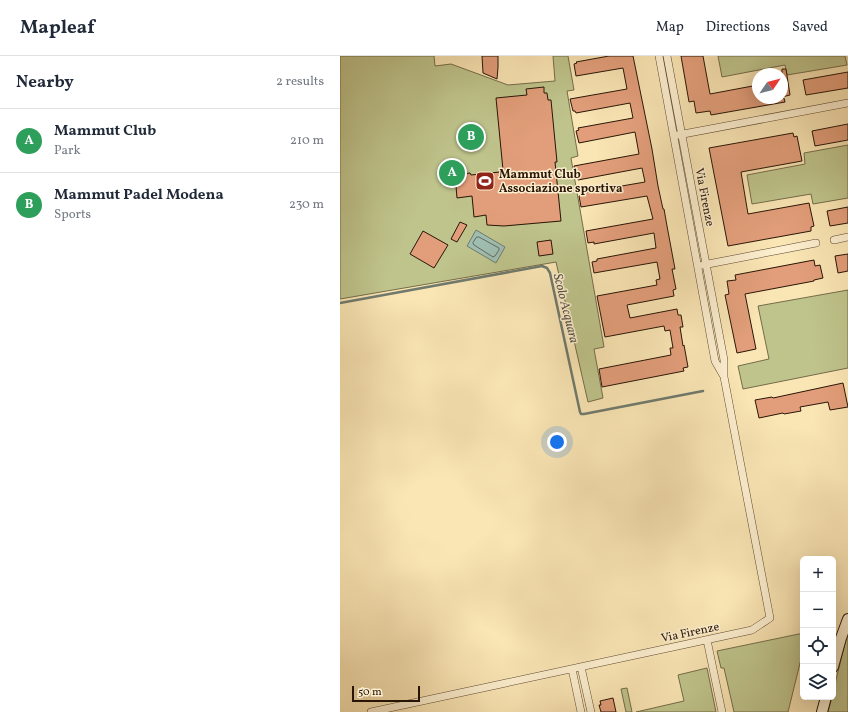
<!DOCTYPE html>
<html lang="en">
<head>
<meta charset="utf-8">
<style>
	:root { --surface:#fff; --page:#f6f6f7; --text:#1f2937; --muted:#747a83; --line:#e0e1e3; --accent:#8f2418 }
	body { margin:0; font-family:Vollkorn,serif; background:var(--page); color:var(--text) }
	.controls { position:absolute; right:12px; bottom:12px; display:grid; overflow:hidden; border-radius:6px; box-shadow:0 4px 16px #0002 }
	.controls button { width:36px; height:36px; display:grid; place-items:center; padding:0; border:0; border-bottom:1px solid var(--line); background:var(--surface); color:var(--text); font:20px sans-serif }
	.compass { position:absolute; left:412px; top:12px; width:36px; height:36px; border-radius:50%; background:var(--surface); box-shadow:0 4px 16px #0002; rotate:55deg }
	.scale { position:absolute; left:12px; bottom:10px; width:68px; box-sizing:border-box; padding-left:4px; border:2px solid #281506; border-top:0; font-size:11px; line-height:14px; white-space:nowrap; color:#281506; -webkit-text-stroke:3px #fceece; paint-order:stroke }
	.you { position:absolute; left:217px; top:386px; width:14px; height:14px; margin:-10px; border:3px solid #fff; border-radius:50%; background:#1a73e8; box-shadow:0 0 0 6px #1a73e833 }
	.badge { display:grid; place-items:center; width:26px; height:26px; border-radius:50%; background:var(--accent); color:#fff; font-size:13px; font-weight:700 }
	.pin { position:absolute; translate:-50% -50%; border:2px solid #fff; box-shadow:0 1px 4px #0006 }
	.list { margin:0; padding:0; list-style:none }
	h2 { display:flex; justify-content:space-between; align-items:center; height:52px; margin:0; padding:0 16px; font-size:17px }
	h2 small { font-size:13px; font-weight:400; color:var(--muted) }
	.list li { display:grid; grid-template-columns:26px 1fr auto; gap:12px; align-items:center; box-sizing:border-box; height:64px; padding:0 16px; border-top:1px solid var(--line) }
	.list b { display:block; font-size:15px; white-space:nowrap }
	.list p { margin:0; font-size:13px; white-space:nowrap; color:var(--muted) }
	.list em { font-size:13px; font-style:normal; color:var(--muted) }
	.icon { flex:none; width:22px; height:22px; fill:none; stroke:currentColor; stroke-width:2; stroke-linecap:round; stroke-linejoin:round }
	.map { position:relative; flex:none; width:508px; height:656px; overflow:hidden }
	header { display:flex; align-items:center; gap:24px; box-sizing:border-box; height:56px; padding:0 20px; background:var(--surface); border-bottom:1px solid var(--line) }
	header strong { font-size:19px }
	nav { display:flex; gap:22px; margin-inline-start:auto; font-size:14px }
	main { display:flex }
	aside { flex:1; background:var(--surface) }
	.map>svg:first-child { display:block }
</style>
</head>
<body>
<header>
<strong>Mapleaf</strong>
<nav><a>Map</a><a>Directions</a><a>Saved</a></nav>
</header>
<main>
<aside>
<h2>Nearby<small>2 results</small></h2>
<ul class="list">
<li><span class="badge" style="background:#2e9e5b">A</span><div><b>Mammut Club</b><p>Park</p></div><em>210 m</em></li>
<li><span class="badge" style="background:#2e9e5b">B</span><div><b>Mammut Padel Modena</b><p>Sports</p></div><em>230 m</em></li>
</ul>
</aside>
<div class="map">
<svg width="508" height="656" viewBox="0 0 508 656">
	<rect width="100%" height="100%" fill="#fae5b4"/>
	<filter id="stains"><feTurbulence type="fractalNoise" baseFrequency=".005" numOctaves="4"/><feColorMatrix values="0 0 0 0 .2 0 0 0 0 .09 0 0 0 0 .02 0 0 0 .5 -.17"/></filter>
	<radialGradient id="worn" r=".72"><stop offset=".6" stop-color="#630" stop-opacity="0"/><stop offset="1" stop-color="#630" stop-opacity=".3"/></radialGradient>
	<path fill="#bfc48c" stroke="#746c49" d="M 0,0 L 94,0 L 95,10 L 111,8 L 168,29 L 215,25 L 213,0 L 228,0 L 234,34 L 227,35 L 238,100 L 231,102 L 264,291 L 254,293 L 263,342 L 248,346 L 216,206 L 0,243 Z
		M 378,0 L 505,0 L 507,9 L 447,19 L 445,9 L 382,21 Z
		M 508,89 L 508,142 L 473,148 L 471,138 L 412,148 L 407,119 L 465,108 L 464,97 Z
		M 508,234 L 508,312 L 403,333 L 398,310 L 429,303 L 418,250 Z
		M 508,575 L 508,656 L 488,656 L 492,641 L 493,641 L 493,636 Z
		M 459,578 L 463,578 L 463,595 L 448,656 L 394,656 L 384,612 L 381,612 L 377,595 Z
		M 367,612 L 376,656 L 296,656 L 344,645 L 338,619 Z
		M 287,632 L 292,656 L 286,656 L 281,633 Z"/>
	<path fill="#9fbeb2" stroke="#6f7a6d" d="M 136,174 L 165,191 L 156,207 L 127,190 Z"/>
	<g fill="none" stroke-linecap="round" stroke-linejoin="round">
		<path stroke="#646a5c" stroke-width="1" d="M 137,181 L 139,181 L 159,192 L 159,194 L 155,200 L 153,201 L 134,189 L 133,187 Z"/>
		<path stroke="#6f7a6d" stroke-width="2.5" d="M 0,247 L 202,210 L 207,212 L 210,217 L 240,356 L 241,358 L 244,358 L 363,335"/>
	</g>
	<path fill="#e29e7a" stroke="#281506" d="M 142,0 L 158,0 L 158,11 L 157,23 L 143,17 Z
		M 269,0 L 293,0 L 312,93 L 318,130 L 323,153 L 324,153 L 327,170 L 335,213 L 332,213 L 336,233 L 333,234 L 334,240 L 287,249 L 290,262 L 337,253 L 338,259 L 341,259 L 343,271 L 340,271 L 343,290 L 344,289 L 348,311 L 343,312 L 344,315 L 262,331 L 259,313 L 331,299 L 330,292 L 333,292 L 330,274 L 325,275 L 324,270 L 265,281 L 257,240 L 317,229 L 316,224 L 320,223 L 317,206 L 254,217 L 252,206 L 257,205 L 257,203 L 316,192 L 314,177 L 254,188 L 254,186 L 248,187 L 246,175 L 313,163 L 307,140 L 241,151 L 239,140 L 241,139 L 241,137 L 305,126 L 302,112 L 238,124 L 238,122 L 236,122 L 234,110 L 299,98 L 295,76 L 239,87 L 236,75 L 239,74 L 238,72 L 293,62 L 290,47 L 236,57 L 235,55 L 233,55 L 230,43 L 287,33 L 283,12 L 236,20 L 234,8 L 237,7 L 236,6 Z
		M 341,0 L 363,0 L 370,38 L 418,29 L 418,42 L 444,42 L 445,46 L 371,59 L 370,55 L 356,57 L 354,45 L 349,46 Z
		M 442,13 L 446,13 L 450,39 L 442,41 Z
		M 508,16 L 508,32 L 466,39 L 463,24 Z
		M 204,31 L 204,37 L 207,37 L 208,44 L 211,44 L 217,106 L 215,106 L 221,165 L 164,170 L 147,169 L 146,159 L 134,161 L 132,140 L 117,142 L 115,119 L 130,117 L 131,119 L 160,116 L 160,115 L 163,114 L 156,42 L 187,39 L 186,33 Z
		M 508,68 L 508,84 L 475,90 L 472,75 Z
		M 453,77 L 454,81 L 457,80 L 462,105 L 401,116 L 408,158 L 469,147 L 474,170 L 471,171 L 471,175 L 388,190 L 369,92 Z
		M 508,151 L 508,167 L 490,170 L 487,155 Z
		M 120,166 L 127,169 L 117,186 L 111,183 Z
		M 83,175 L 108,189 L 94,212 L 70,198 Z
		M 211,184 L 213,198 L 199,200 L 197,186 Z
		M 508,198 L 508,215 L 498,217 L 495,200 Z
		M 474,204 L 475,210 L 480,209 L 483,222 L 474,224 L 474,225 L 405,238 L 416,293 L 397,297 L 385,239 L 389,238 L 387,225 L 396,224 L 395,219 Z
		M 503,327 L 508,351 L 490,354 L 488,346 L 460,351 L 461,355 L 444,358 L 443,357 L 419,362 L 415,344 L 432,341 L 433,342 Z
		M 273,642 L 276,656 L 261,656 L 259,649 L 261,649 L 260,645 Z"/>
	<g fill="none" stroke-linecap="round" stroke-linejoin="round">
		<g stroke="#5c4932" stroke-width="8">
			<path id="street" d="M 319,0 L 375,305 L 383,319
				M 338,79 L 508,47
				M 494,184 L 508,181
				M 363,209 L 476,187
				M 367,584 L 382,656
				M 241,611 L 251,656
				M 232,613 L 241,656
				M 31,656 L 412,574 L 430,562 L 384,321 L 384,304 L 327,0"/>
		</g>
		<g stroke="#281506" stroke-width="12">
			<path id="secondary" d="M 493,611 L 501,582 L 508,563
				M 482,656 L 486,641"/>
		</g>
		<use href="#street" stroke="#fceece" stroke-width="7"/>
		<use href="#secondary" stroke="#fceece" stroke-width="10"/>
	</g>
	<defs>
		<g id="stadium-square" transform="scale(1)"><rect x="-9" y="-9" width="18" height="18" rx="4" fill="#8f2418" stroke="#fceece"/><path d="M0-5a6.5 5 0 1 0 0 10a6.5 5 0 1 0 0-10ZM-3.5-1.8h7v3.6h-7Z" fill="#fff"/></g>
	</defs>
	<g fill-rule="evenodd">
		<use href="#stadium-square" x="145" y="125"/>
	</g>
	<g text-anchor="middle" stroke-width="3" stroke-linejoin="round" paint-order="stroke">
		<g font-size="12" font-weight="bold" fill="#281506" stroke="#fceece" text-anchor="start">
			<text x="159" y="122">Mammut Club<tspan x="159" dy="14">Associazione sportiva</tspan></text>
		</g>
		<g font-size="12" fill="#281506" stroke="#fceece">
			<text transform="translate(365 141) rotate(79)" y="4">Via Firenze</text>
			<text transform="translate(350 576) rotate(-12)" y="4">Via Firenze</text>
		</g>
		<g font-size="13" font-style="italic" fill="#525042" stroke="#fceece">
			<text transform="translate(227 252) rotate(76)" y="5">Scolo Acquara</text>
		</g>
	</g>
	<rect width="100%" height="100%" filter="url(#stains)"/>
	<rect width="100%" height="100%" fill="url(#worn)"/>
</svg>
<div class="controls">
<button>+</button>
<button>−</button>
<button><svg class="icon" aria-label="locate" viewBox="0 0 24 24"><circle cx="12" cy="12" r="6"/><path d="M12 2v4M12 18v4M2 12h4M18 12h4"/></svg></button>
<button><svg class="icon" aria-label="layers" viewBox="0 0 24 24"><path d="M12 4l9 5-9 5-9-5zM3 14l9 5 9-5"/></svg></button>
</div>
<svg class="compass" viewBox="-18 -18 36 36"><path d="M0-13l5 13h-10z" fill="#e53935"/><path d="M0 13l5-13h-10z" fill="#747a83"/></svg>
<div class="scale">50 m</div>
<div class="you"></div>
<div class="pin badge" style="left:112px;top:117px;background:#2e9e5b">A</div>
<div class="pin badge" style="left:131px;top:81px;background:#2e9e5b">B</div>
</div>
</main>
</body>
</html>
